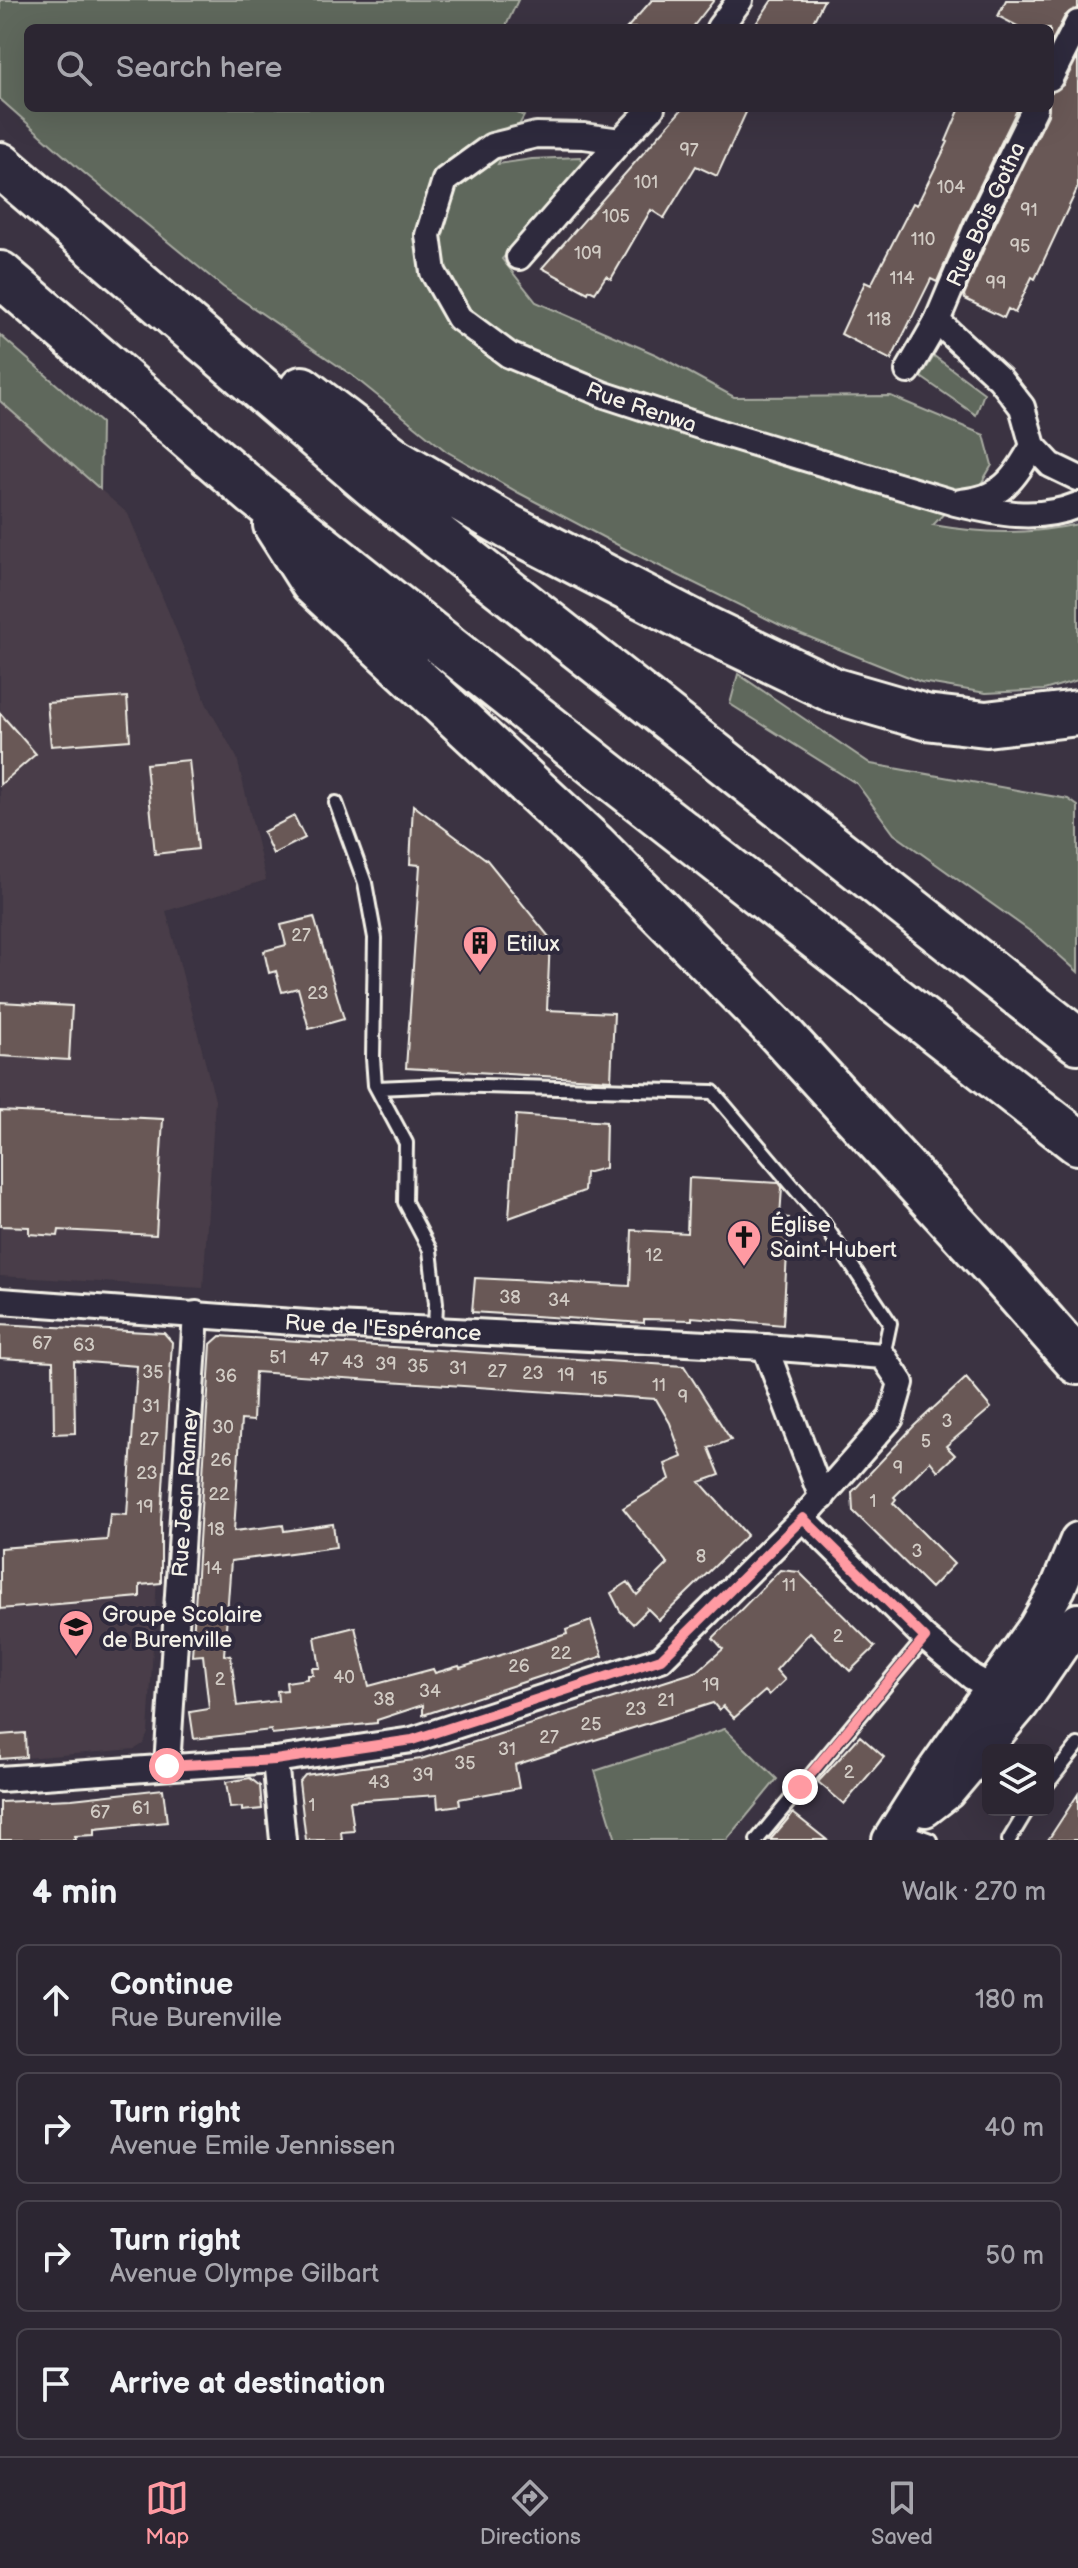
<!DOCTYPE html>
<html lang="en">
<head>
<meta charset="utf-8">
<style>
	:root { --surface:#2c2632; --page:#38323e; --text:#f1f3f6; --muted:#a6a5ac; --line:#48434d; --accent:#ff9aa2 }
	body { margin:0; font-family:"Balsamiq Sans",sans-serif; background:var(--page); color:var(--text) }
	.controls { position:absolute; right:24px; bottom:24px; display:grid; overflow:hidden; border-radius:12px; box-shadow:0 8px 32px #0002 }
	.controls button { width:72px; height:72px; display:grid; place-items:center; padding:0; border:0; border-bottom:2px solid var(--line); background:var(--surface); color:var(--text); font:40px sans-serif }
	.stop { position:absolute; width:24px; height:24px; margin:-18px; border:6px solid #ff9aa2; border-radius:50%; background:#fff }
	.stop.end { background:#ff9aa2; border-color:#fff; box-shadow:0 2px 8px #0008 }
	.list { margin:0; padding:0; list-style:none }
	h2 { display:flex; justify-content:space-between; align-items:center; height:104px; margin:0; padding:0 32px; font-size:34px }
	h2 small { font-size:26px; font-weight:400; color:var(--muted) }
	.list li { display:grid; grid-template-columns:52px 1fr auto; gap:24px; align-items:center; box-sizing:border-box; height:112px; margin:0 16px 16px; padding:0 16px; border:2px solid var(--line); border-radius:12px }
	.list b { display:block; font-size:30px; white-space:nowrap }
	.list p { margin:0; font-size:26px; white-space:nowrap; color:var(--muted) }
	.list em { font-size:26px; font-style:normal; color:var(--muted) }
	.icon { flex:none; width:44px; height:44px; fill:none; stroke:currentColor; stroke-width:2; stroke-linecap:round; stroke-linejoin:round }
	.map { position:relative; flex:none; width:1078px; height:1840px; overflow:hidden }
	.search { position:absolute; background:var(--surface); box-shadow:0 8px 32px #0002; left:24px; right:24px; top:24px; height:88px; display:flex; align-items:center; gap:20px; box-sizing:border-box; padding:0 28px; border-radius:12px; color:var(--muted); font-size:30px }
	.sheet { height:616px; background:var(--surface) }
	nav { display:flex; justify-content:space-around; align-items:center; box-sizing:border-box; height:112px; border-top:2px solid var(--line); background:var(--surface); font-size:22px; color:var(--muted) }
	nav a { display:grid; justify-items:center; gap:4px }
	nav .on { color:var(--accent) }
	.map>svg:first-child { display:block }
</style>
</head>
<body>
<div class="map">
<svg width="1078" height="1840" viewBox="0 0 1078 1840">
	<rect width="100%" height="100%" fill="#3b3342"/>
	<filter id="ink" filterUnits="userSpaceOnUse"><feTurbulence type="fractalNoise" baseFrequency=".0125" numOctaves="2"/><feDisplacementMap in="SourceGraphic" scale="16" xChannelSelector="R" yChannelSelector="G"/><feConvolveMatrix kernelMatrix="1 2 1 2 8 2 1 2 1" color-interpolation-filters="sRGB"/></filter>
	<g filter="url(#ink)">
		<path fill="#493e48" d="M 0,401 L 128,514 L 207,705 L 237,758 L 266,880 L 166,911 L 215,1100 L 203,1288 L 0,1276 Z
			M 160,1525 L 148,1733 L 143,1744 L 135,1749 L 0,1760 L 0,1547 L 126,1535 Z"/>
		<path fill="#5e675b" stroke="#a9aca2" stroke-width="2" d="M 0,0 L 518,0 L 505,28 L 28,28 L 28,108 L 507,108 L 524,116 L 498,164 L 532,159 L 580,157 L 584,163 L 502,259 L 536,302 L 657,355 L 734,397 L 891,396 L 984,435 L 992,465 L 972,499 L 954,503 L 933,525 C 984,534 1028,535 1078,524 L 1078,680 L 1044,690 L 986,693 L 921,682 L 784,627 L 633,553 L 519,493 L 446,451 L 353,376 L 223,287 L 77,167 L 0,99 Z
			M 0,335 L 101,423 L 100,489 L 0,401 Z
			M 934,356 L 984,393 L 976,415 L 921,377 Z
			M 738,674 L 871,764 L 1068,799 L 1078,806 L 1078,972 L 1041,939 L 894,834 L 857,784 L 730,704 Z
			M 725,1729 L 777,1779 L 727,1840 L 616,1840 L 595,1771 Z"/>
		<path fill="#695957" stroke="#f4f1e8" stroke-width="2" d="M 652,0 L 714,0 L 692,28 L 627,28 Z
			M 772,0 L 824,0 L 810,28 L 753,28 Z
			M 1006,0 L 1078,0 L 1078,8 L 1065,16 L 1050,45 L 1050,28 L 1021,28 L 998,16 Z
			M 1078,56 L 1078,187 L 1035,279 L 1032,277 L 1015,313 L 1008,309 L 1004,318 L 965,299 L 964,295 L 991,232 L 1048,115 L 1050,93 L 1063,85 Z
			M 683,108 L 748,108 L 717,176 L 696,166 L 664,218 L 651,210 L 611,279 L 606,276 L 595,293 L 589,290 L 588,293 L 542,268 Z
			M 960,108 L 1018,108 L 964,219 L 937,282 L 931,279 L 891,360 L 841,334 L 865,282 L 871,285 L 913,203 L 917,205 L 948,142 L 946,141 Z
			M 127,697 L 130,740 L 51,746 L 47,703 Z
			M 0,713 L 36,754 L 0,785 Z
			M 189,760 L 198,849 L 155,854 L 146,764 Z
			M 413,805 L 487,860 L 550,938 L 547,1010 L 614,1013 L 611,1080 L 406,1068 L 420,865 L 410,864 Z
			M 294,816 L 305,838 L 273,854 L 263,832 Z
			M 314,917 L 344,1019 L 309,1029 L 298,988 L 282,992 L 276,971 L 269,973 L 264,951 L 286,945 L 281,925 Z
			M 0,1002 L 72,1006 L 69,1060 L 0,1056 Z
			M 0,1111 L 163,1119 L 156,1235 L 59,1230 L 58,1236 L 29,1234 L 29,1227 L 0,1226 Z
			M 516,1115 L 606,1122 L 605,1168 L 585,1173 L 584,1191 L 509,1218 Z
			M 689,1178 L 779,1183 L 782,1187 L 780,1217 L 789,1218 L 783,1325 L 692,1317 L 692,1320 L 644,1319 L 644,1323 L 472,1312 L 475,1278 L 630,1286 L 632,1230 L 687,1233 Z
			M 0,1324 L 164,1333 L 172,1342 L 161,1520 L 161,1583 L 140,1585 L 140,1597 L 0,1609 L 0,1548 L 107,1540 L 110,1514 L 127,1515 L 137,1366 L 74,1361 L 75,1433 L 54,1434 L 53,1361 L 0,1358 Z
			M 220,1336 L 684,1366 L 731,1440 L 709,1448 L 720,1475 L 700,1482 L 747,1535 L 659,1620 L 646,1607 L 648,1609 L 633,1624 L 620,1611 L 611,1593 L 628,1582 L 637,1595 L 668,1564 L 623,1508 L 670,1479 L 665,1464 L 682,1457 L 670,1423 L 656,1399 L 255,1372 L 253,1421 L 241,1420 L 234,1531 L 283,1525 L 284,1531 L 333,1524 L 336,1547 L 231,1561 L 224,1655 L 231,1656 L 237,1706 L 278,1701 L 277,1691 L 287,1690 L 286,1682 L 307,1679 L 307,1675 L 313,1675 L 312,1668 L 320,1668 L 315,1637 L 355,1627 L 369,1686 L 433,1669 L 435,1673 L 459,1666 L 460,1668 L 567,1634 L 566,1630 L 591,1621 L 603,1656 L 423,1715 L 423,1705 L 377,1720 L 377,1723 L 272,1734 L 271,1730 L 194,1739 L 190,1712 L 209,1709 L 203,1655 L 192,1656 L 211,1344 Z
			M 966,1378 L 991,1408 L 946,1446 L 955,1455 L 938,1471 L 930,1461 L 894,1497 L 896,1499 L 893,1503 L 954,1564 L 931,1588 L 853,1511 L 852,1492 L 914,1426 Z
			M 780,1570 L 799,1572 L 875,1647 L 850,1671 L 810,1632 L 776,1670 L 785,1680 L 769,1695 L 765,1691 L 734,1718 L 723,1706 L 719,1710 L 713,1703 L 515,1765 L 519,1788 L 459,1799 L 460,1805 L 438,1808 L 437,1795 L 350,1801 L 354,1831 L 341,1832 L 342,1840 L 306,1840 L 299,1782 L 305,1775 L 421,1759 L 698,1671 L 723,1649 L 713,1638 Z
			M 25,1733 L 26,1757 L 0,1759 L 0,1735 Z
			M 860,1736 L 884,1757 L 844,1804 L 818,1782 Z
			M 250,1778 L 260,1786 L 262,1809 L 242,1811 L 242,1807 L 230,1808 L 226,1782 Z
			M 163,1789 L 167,1822 L 95,1829 L 95,1835 L 75,1836 L 76,1840 L 0,1840 L 0,1802 L 72,1799 Z
			M 1078,1794 L 1078,1840 L 1048,1840 Z
			M 793,1813 L 827,1840 L 770,1840 Z"/>
		<g fill="none" stroke-linecap="round" stroke-linejoin="round">
			<g stroke="#f4f1e8" stroke-width="18">
				<path id="lane" d="M 336,803 L 365,883 L 375,938 L 373,1058 L 375,1085 L 406,1143 L 405,1202 L 430,1250 L 436,1303 L 435,1330
					M 377,1088 L 446,1085 L 713,1092 L 820,1218 L 890,1323 L 883,1356
					M 1048,1783 L 1078,1745
					M 900,1829 L 930,1840
					M 757,1840 L 925,1638
					M 1009,1840 L 1027,1810"/>
			</g>
			<g stroke="#f4f1e8" stroke-width="30">
				<g id="street">
					<path d="M 719,28 L 740,0"/>
					<path d="M 1050,78 L 1078,23"/>
					<path id="s1" d="M 652,108 L 620,141 L 584,136 L 536,135 L 492,146 L 445,180 L 428,235 L 433,272 L 459,318 L 509,355 L 605,395 L 721,433 L 955,503 C 997,513 1036,522 1078,505"/>
					<path d="M 1035,108 L 977,226 L 937,321 L 1000,379 L 1022,407 L 1033,446 L 1051,465 L 1078,478"/>
					<path d="M 519,257 L 620,141"/>
					<path d="M 908,371 L 937,321"/>
					<path d="M 961,502 C 1002,498 1013,480 1033,446"/>
					<path id="s2" d="M 0,1301 L 336,1325 L 765,1347 L 883,1356 L 901,1383 L 891,1418 L 803,1518 L 661,1659 L 412,1740 L 275,1760 L 0,1779"/>
					<path d="M 765,1347 L 822,1498"/>
					<path d="M 803,1518 L 925,1638 L 972,1677 L 1005,1695"/>
					<path d="M 275,1760 L 283,1840"/>
					<path id="s3" d="M 167,1766 L 196,1314"/>
				</g>
			</g>
			<g stroke="#f4f1e8" stroke-width="40">
				<path id="secondary" d="M 925,1809 L 947,1792 L 1022,1703 L 1078,1621
					M 890,1840 L 930,1777 L 1036,1627 L 1058,1588 L 1078,1540"/>
			</g>
			<g stroke="#f4f1e8" stroke-width="50">
				<path id="highway" d="M 0,165 L 374,486 L 1078,1041
					M 0,274 L 255,494 L 601,769 L 1078,1142
					M 302,389 L 396,461 L 509,527 L 702,627 L 835,691 L 925,717 L 986,724 L 1078,713
					M 276,525 L 313,583 L 594,845 L 777,1030 L 1006,1280 L 1078,1362"/>
			</g>
			<use href="#lane" stroke="#2f2a3d" stroke-width="12"/>
			<use href="#street" stroke="#2f2a3d" stroke-width="24"/>
			<use href="#secondary" stroke="#2f2a3d" stroke-width="34"/>
			<use href="#highway" stroke="#2f2a3d" stroke-width="44"/>
		</g>
	</g>
	<g fill="none" stroke-linecap="round" stroke-linejoin="round" filter="url(#ink)">
		<path stroke="#ff9aa2" stroke-width="10" d="M 167,1766 L 275,1760 L 412,1740 L 661,1659 L 803,1518 L 925,1638 L 800,1787"/>
	</g>
	<defs>
		<g id="building-pin" transform="scale(1.8)"><path d="M0 17L-7.5 6A9.5 9.5 0 1 1 7.5 6Z" fill="#ff9aa2" stroke="#2f2a3d"/><path d="M-4-6H4V6H1V3H-1V6H-4ZM-2.5-4.3h1.7v1.8h-1.7ZM.8-4.3h1.7v1.8H.8ZM-2.5-1h1.7V.8h-1.7ZM.8-1h1.7V.8H.8Z" fill="#111"/></g>
		<g id="church-pin" transform="scale(1.8)"><path d="M0 17L-7.5 6A9.5 9.5 0 1 1 7.5 6Z" fill="#ff9aa2" stroke="#2f2a3d"/><path d="M-1.2-6h2.4v3.5h3.3v2.4h-3.3V6h-2.4V-.1h-3.3v-2.4h3.3Z" fill="#111"/></g>
		<g id="school-pin" transform="scale(1.8)"><path d="M0 17L-7.5 6A9.5 9.5 0 1 1 7.5 6Z" fill="#ff9aa2" stroke="#2f2a3d"/><path d="M0-5L7-2L0 1L-7-2ZM-4 1L0 2.5L4 1V4Q0 6-4 4Z" fill="#111"/></g>
	</defs>
	<g fill-rule="evenodd">
		<use href="#building-pin" x="480" y="943"/>
		<use href="#church-pin" x="744" y="1237"/>
		<use href="#school-pin" x="76" y="1627"/>
	</g>
	<g text-anchor="middle" stroke-width="8" stroke-linejoin="round" paint-order="stroke">
		<g font-size="18" fill="#d1cbc4">
			<text x="689" y="156">97</text>
			<text x="646" y="188">101</text>
			<text x="951" y="193">104</text>
			<text x="1029" y="216">91</text>
			<text x="616" y="222">105</text>
			<text x="923" y="245">110</text>
			<text x="1020" y="252">95</text>
			<text x="588" y="259">109</text>
			<text x="902" y="284">114</text>
			<text x="996" y="289">99</text>
			<text x="879" y="325">118</text>
			<text x="301" y="941">27</text>
			<text x="318" y="999">23</text>
			<text x="654" y="1261">12</text>
			<text x="510" y="1303">38</text>
			<text x="559" y="1306">34</text>
			<text x="42" y="1349">67</text>
			<text x="84" y="1351">63</text>
			<text x="278" y="1363">51</text>
			<text x="319" y="1365">47</text>
			<text x="353" y="1368">43</text>
			<text x="386" y="1370">39</text>
			<text x="418" y="1372">35</text>
			<text x="458" y="1374">31</text>
			<text x="497" y="1377">27</text>
			<text x="153" y="1378">35</text>
			<text x="533" y="1379">23</text>
			<text x="566" y="1381">19</text>
			<text x="226" y="1382">36</text>
			<text x="599" y="1384">15</text>
			<text x="659" y="1391">11</text>
			<text x="683" y="1403">9</text>
			<text x="151" y="1412">31</text>
			<text x="947" y="1427">3</text>
			<text x="223" y="1433">30</text>
			<text x="149" y="1445">27</text>
			<text x="926" y="1447">5</text>
			<text x="221" y="1466">26</text>
			<text x="898" y="1474">9</text>
			<text x="147" y="1479">23</text>
			<text x="219" y="1500">22</text>
			<text x="873" y="1507">1</text>
			<text x="145" y="1513">19</text>
			<text x="216" y="1535">18</text>
			<text x="917" y="1557">3</text>
			<text x="701" y="1562">8</text>
			<text x="213" y="1574">14</text>
			<text x="789" y="1591">11</text>
			<text x="838" y="1642">2</text>
			<text x="561" y="1659">22</text>
			<text x="519" y="1672">26</text>
			<text x="344" y="1683">40</text>
			<text x="220" y="1685">2</text>
			<text x="711" y="1691">19</text>
			<text x="430" y="1697">34</text>
			<text x="384" y="1705">38</text>
			<text x="666" y="1706">21</text>
			<text x="636" y="1715">23</text>
			<text x="591" y="1730">25</text>
			<text x="549" y="1743">27</text>
			<text x="507" y="1755">31</text>
			<text x="465" y="1769">35</text>
			<text x="849" y="1778">2</text>
			<text x="423" y="1781">39</text>
			<text x="379" y="1788">43</text>
			<text x="312" y="1811">1</text>
			<text x="141" y="1814">61</text>
			<text x="100" y="1818">67</text>
		</g>
		<g font-size="22" fill="#f4f1e8" stroke="#2f2a3d">
			<text transform="translate(985 214) rotate(-65)" y="8">Rue Bois Gotha</text>
			<text dy="8" stroke="none"><textPath href="#s1" startOffset="586">Rue Renwa</textPath></text>
			<text dy="8" stroke="none"><textPath href="#s2" startOffset="384">Rue de l'Espérance</textPath></text>
			<text dy="8" stroke="none"><textPath href="#s3" startOffset="274">Rue Jean Ramey</textPath></text>
		</g>
		<g font-size="22" fill="#f4f1e8" stroke="#2f2a3d" text-anchor="start">
			<text x="506" y="951">Etilux</text>
			<text x="770" y="1232">Église<tspan x="770" dy="25">Saint-Hubert</tspan></text>
			<text x="102" y="1622">Groupe Scolaire<tspan x="102" dy="25">de Burenville</tspan></text>
		</g>
	</g>
</svg>
<div class="controls">
<button><svg class="icon" aria-label="layers" viewBox="0 0 24 24"><path d="M12 4l9 5-9 5-9-5zM3 14l9 5 9-5"/></svg></button>
</div>
<div class="stop" style="left:167px;top:1766px"></div>
<div class="stop end" style="left:800px;top:1787px"></div>
<div class="search"><svg class="icon" aria-label="search" viewBox="0 0 24 24"><circle cx="10" cy="10" r="6"/><path d="M15 15l6 6"/></svg>Search here</div>
</div>
<section class="sheet">
<h2>4 min<small>Walk · 270 m</small></h2>
<ul class="list">
<li><svg class="icon" aria-label="ahead" viewBox="0 0 24 24"><path d="M12 20V5M6 11l6-6 6 6"/></svg><div><b>Continue</b><p>Rue Burenville</p></div><em>180 m</em></li>
<li><svg class="icon" aria-label="right" viewBox="0 0 24 24"><path d="M7 20v-9h11M14 6l5 5-5 5"/></svg><div><b>Turn right</b><p>Avenue Emile Jennissen</p></div><em>40 m</em></li>
<li><svg class="icon" aria-label="right" viewBox="0 0 24 24"><path d="M7 20v-9h11M14 6l5 5-5 5"/></svg><div><b>Turn right</b><p>Avenue Olympe Gilbart</p></div><em>50 m</em></li>
<li><svg class="icon" aria-label="arrive" viewBox="0 0 24 24"><path d="M6 21V4h12l-3 4 3 4H6"/></svg><div><b>Arrive at destination</b></div></li>
</ul>
</section>
<nav>
<a class="on"><svg class="icon" aria-label="map" viewBox="0 0 24 24"><path d="M3 6l6-2 6 2 6-2v14l-6 2-6-2-6 2zM9 4v14M15 6v14"/></svg>Map</a>
<a><svg class="icon" aria-label="directions" viewBox="0 0 24 24"><path d="M12 3l9 9-9 9-9-9zM9 14v-3h6M13 9l2 2-2 2"/></svg>Directions</a>
<a><svg class="icon" aria-label="saved" viewBox="0 0 24 24"><path d="M7 4h10v16l-5-4-5 4z"/></svg>Saved</a>
</nav>
</body>
</html>
